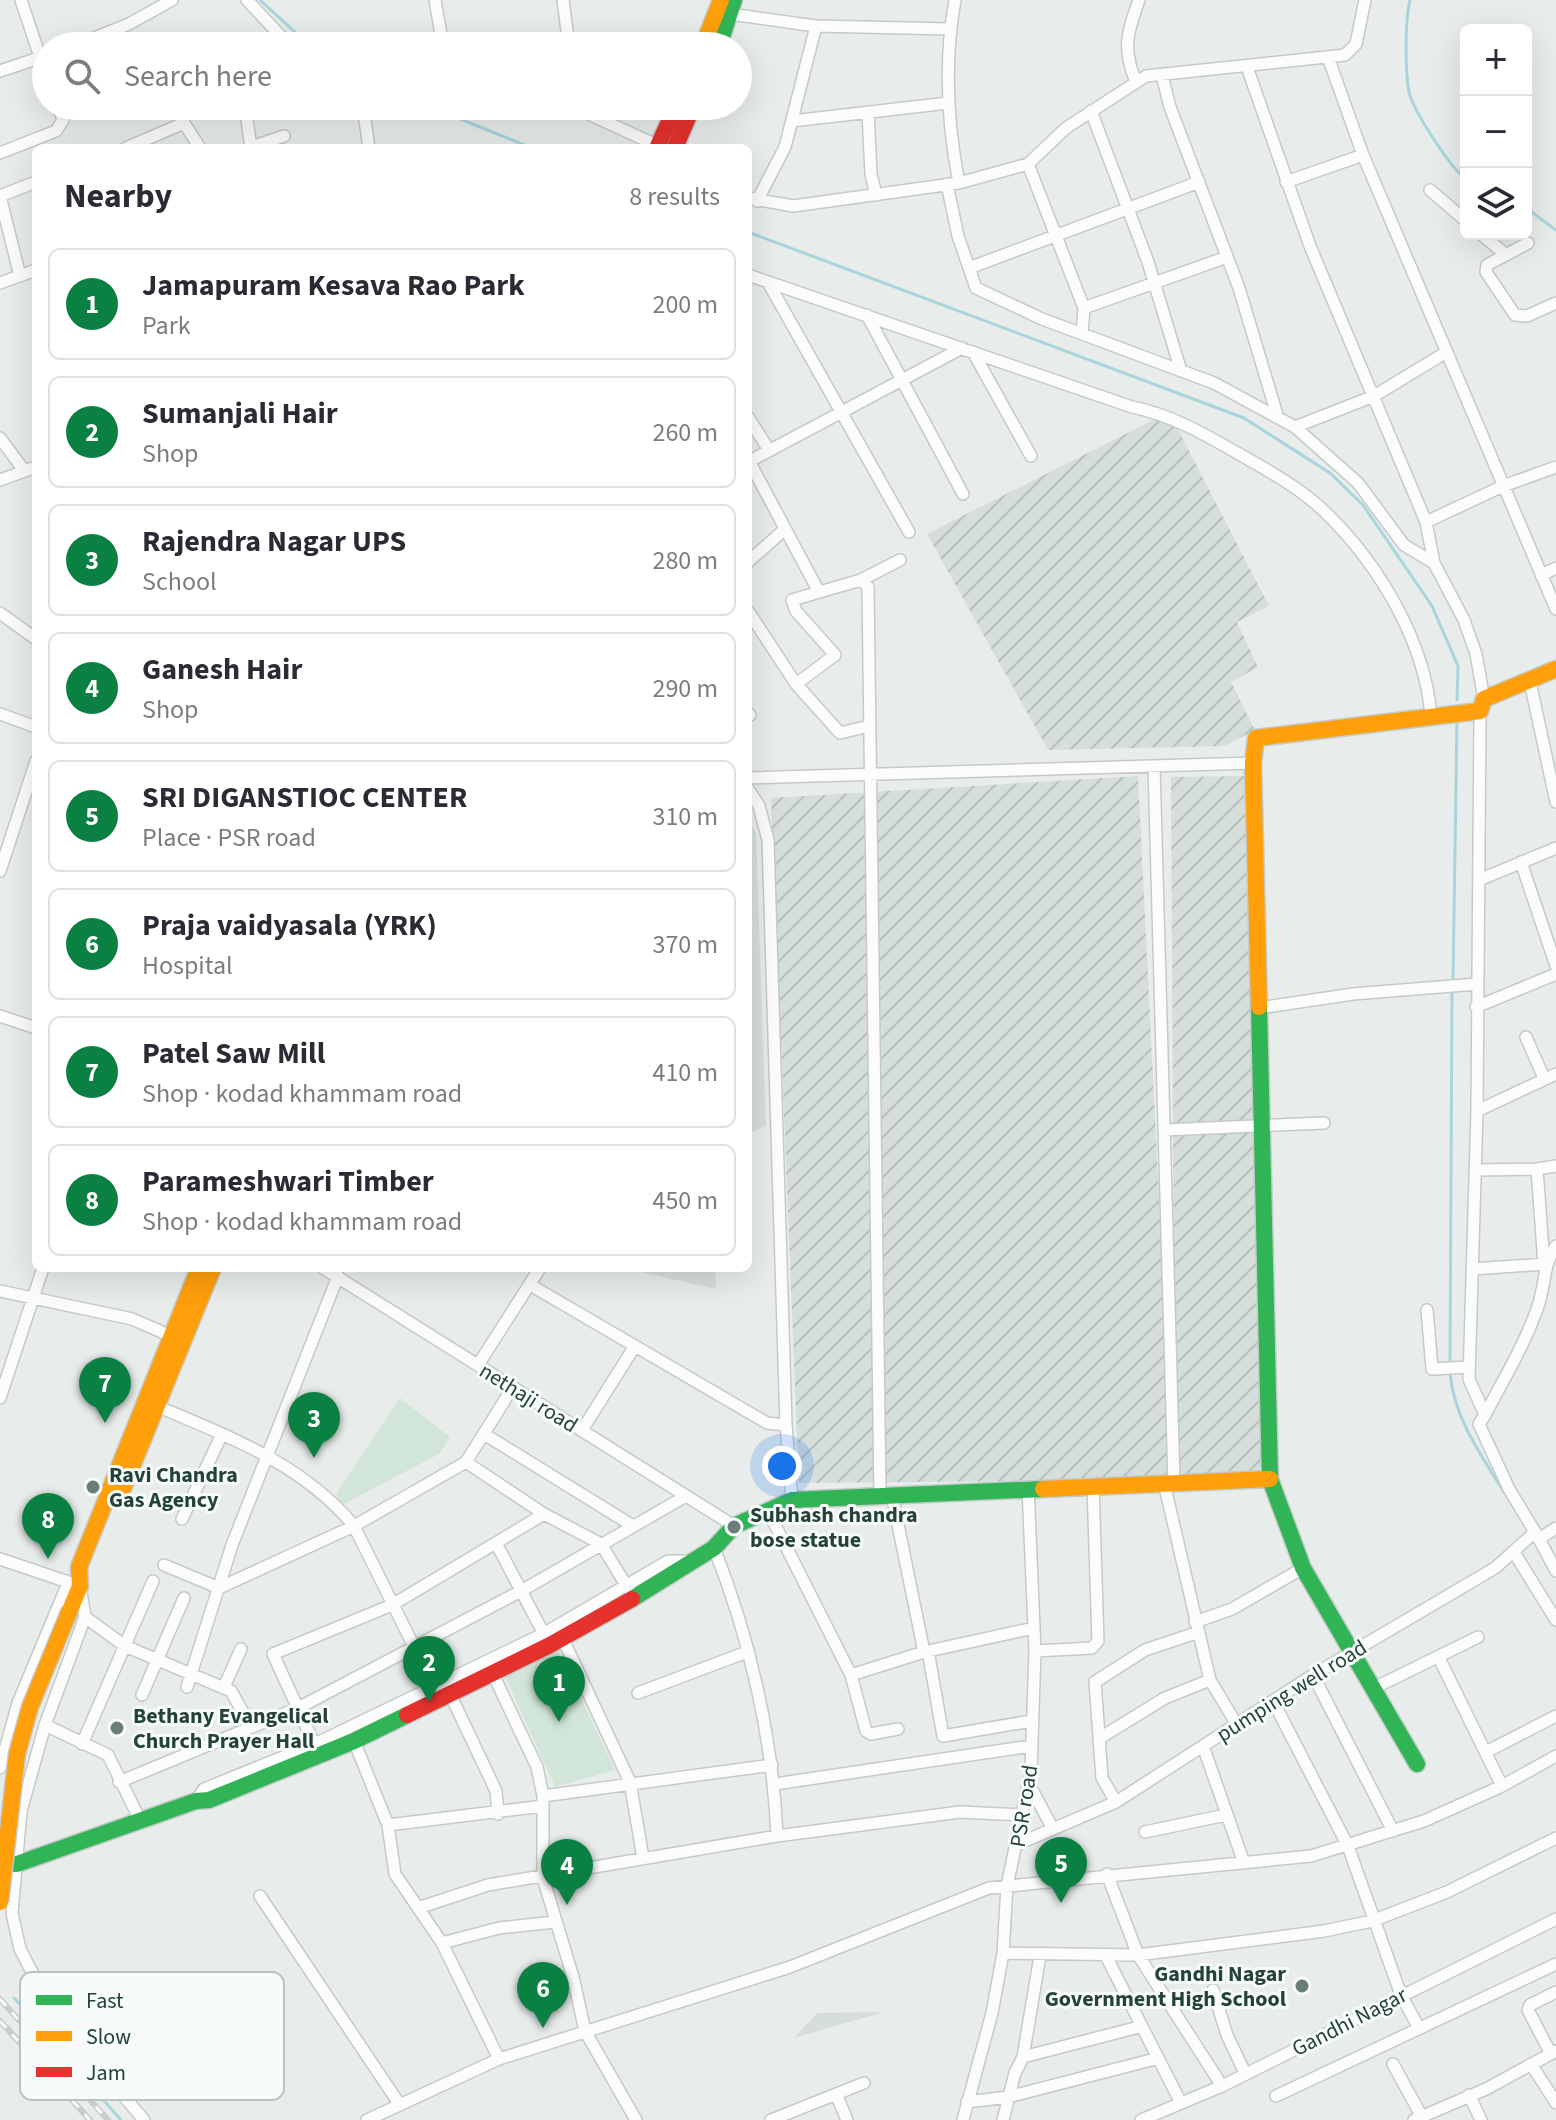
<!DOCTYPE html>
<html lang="en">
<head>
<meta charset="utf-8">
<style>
	:root { --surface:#fff; --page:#f2f2f3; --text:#2b2b33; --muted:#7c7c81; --line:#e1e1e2; --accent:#0b8043 }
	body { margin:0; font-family:"Source Sans 3",sans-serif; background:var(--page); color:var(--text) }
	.controls { position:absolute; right:24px; top:24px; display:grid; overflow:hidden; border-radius:12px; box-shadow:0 8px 32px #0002 }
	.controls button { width:72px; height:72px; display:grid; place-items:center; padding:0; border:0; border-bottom:2px solid var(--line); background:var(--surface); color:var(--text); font:40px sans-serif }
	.you { position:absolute; left:782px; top:1466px; width:28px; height:28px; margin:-20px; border:6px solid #fff; border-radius:50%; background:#1a73e8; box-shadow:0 0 0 12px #1a73e833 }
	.badge { display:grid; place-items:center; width:52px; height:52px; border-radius:50%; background:var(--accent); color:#fff; font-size:26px; font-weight:700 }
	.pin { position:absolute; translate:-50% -66px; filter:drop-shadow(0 2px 4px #0008) }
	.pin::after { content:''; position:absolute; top:42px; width:28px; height:24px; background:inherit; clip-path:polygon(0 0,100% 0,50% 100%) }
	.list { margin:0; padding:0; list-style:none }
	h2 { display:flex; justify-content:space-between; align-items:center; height:104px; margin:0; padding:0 32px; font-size:34px }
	h2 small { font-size:26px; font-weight:400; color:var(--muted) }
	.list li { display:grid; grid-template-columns:52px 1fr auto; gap:24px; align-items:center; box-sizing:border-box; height:112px; margin:0 16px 16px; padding:0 16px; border:2px solid var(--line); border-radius:12px }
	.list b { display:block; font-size:30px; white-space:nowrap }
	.list p { margin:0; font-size:26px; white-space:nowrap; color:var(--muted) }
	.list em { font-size:26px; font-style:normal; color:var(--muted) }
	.icon { flex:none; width:44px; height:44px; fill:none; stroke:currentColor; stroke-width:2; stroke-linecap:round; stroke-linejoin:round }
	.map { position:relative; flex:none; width:1556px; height:2120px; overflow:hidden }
	.search { position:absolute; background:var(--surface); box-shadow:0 8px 32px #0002; left:32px; top:32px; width:720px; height:88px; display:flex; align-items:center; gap:20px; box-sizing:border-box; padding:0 28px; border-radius:44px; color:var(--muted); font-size:30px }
	.panel { position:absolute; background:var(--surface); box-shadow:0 8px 32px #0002; left:32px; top:144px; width:720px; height:1128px; border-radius:12px }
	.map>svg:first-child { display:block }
</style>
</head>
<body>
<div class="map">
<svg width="1556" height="2120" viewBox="0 0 1556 2120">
	<defs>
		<pattern id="industrial-furrows" width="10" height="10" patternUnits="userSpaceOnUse" patternTransform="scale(2)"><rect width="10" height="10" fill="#d6dedb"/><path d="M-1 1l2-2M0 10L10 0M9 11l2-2" fill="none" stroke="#b8c0bd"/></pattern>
	</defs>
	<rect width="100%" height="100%" fill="#e8edeb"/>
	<path fill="#d6dedb" d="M 748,818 L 756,833 L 766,1126 L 748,1134 Z
		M 624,1268 L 715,1268 L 716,1289 Z
		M 884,2012 L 794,2038 L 817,2013 Z"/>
	<path fill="url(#industrial-furrows)" d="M 1169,412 L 1269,606 L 1237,622 L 1258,667 L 1231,682 L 1255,730 L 1225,746 L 1048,750 L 927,534 Z
		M 1138,776 L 1173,1480 L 799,1483 L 771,798 Z
		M 1244,776 L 1263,1473 L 1175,1473 L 1171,777 Z"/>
	<path fill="#d1e6d8" d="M 400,1398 L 450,1437 L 439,1454 L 338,1507 L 337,1492 Z
		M 557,1648 L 615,1770 L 555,1787 L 504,1674 Z"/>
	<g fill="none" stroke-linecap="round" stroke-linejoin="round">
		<path stroke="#a9d4db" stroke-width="3" d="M 260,0 L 310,46
			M 1410,0 C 1405,21 1405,70 1409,92 C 1413,110 1451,169 1466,179
			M 428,106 L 532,148
			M 1526,208 L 1556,230
			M 748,232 L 1244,418 L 1330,473 L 1363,505 L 1432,606 L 1458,666 L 1457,700
			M 1453,983 L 1457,718
			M 1450,1363 L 1452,990
			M 1450,1373 C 1454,1418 1481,1455 1504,1492
			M 14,1998 L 121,2120
			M 7,2026 L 92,2120"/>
		<g stroke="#c5cac8" stroke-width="14">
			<path id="street" d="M 21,0 L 46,75
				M 247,0 L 290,46
				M 435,0 L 443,46
				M 563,0 L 569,46
				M 955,0 C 944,61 947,122 959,183
				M 730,14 L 816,26 L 950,29
				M 74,46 L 129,24 L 172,0
				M 1328,57 L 1363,155 L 1556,609
				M 1247,67 L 1310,246 L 1426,522 L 1434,563 L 1464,620 L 1476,654 L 1484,699
				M 0,71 L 45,56
				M 1162,75 L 1170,107 L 1239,288 L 1278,418
				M 1136,82 C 1122,48 1127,34 1139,0
				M 181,106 L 184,123 L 200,148
				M 245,106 L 251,148
				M 363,106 L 369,148
				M 571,106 L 663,148
				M 1091,111 L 1148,262 L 1181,371
				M 868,112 L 871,174 L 876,195
				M 792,121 L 948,103
				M 126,148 L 184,123
				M 248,148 L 284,136
				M 0,153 L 56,131 L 63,120 L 58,106
				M 1028,164 L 1084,308 L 1082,334
				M 1286,182 L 1363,155
				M 947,184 L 958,236 L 976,288 L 1042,319 L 1214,383 L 1295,427 L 1374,396 L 1445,353
				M 1430,190 L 1466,221
				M 748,198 L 793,206 L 959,183 L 1028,164 L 1066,128 L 1146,76 L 1345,55 L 1356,44 L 1365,0
				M 757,201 L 785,147 L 816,26
				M 1481,234 L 1505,254
				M 1528,243 L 1487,265 L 1486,272 L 1515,315 L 1527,316 L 1556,303
				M 969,268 L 1199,182
				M 748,275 L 1132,407 C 1168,414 1199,431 1232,450 C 1264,468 1301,488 1327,514 C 1380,566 1425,642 1431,716
				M 20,276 L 0,196 L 36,182
				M 0,283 L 36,270
				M 769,284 L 909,532
				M 1084,308 L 1227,257
				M 867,315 L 963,494
				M 973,352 L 1031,456
				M 748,417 L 769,450
				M 1295,427 L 1358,483 L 1404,545 L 1434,563
				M 0,438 L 23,469
				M 749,461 L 819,592
				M 748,462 L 962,348
				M 0,480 L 36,467
				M 1426,522 L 1503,486 L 1556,467
				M 748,562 L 785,529
				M 1541,575 L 1556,568
				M 861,580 L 868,587 L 880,1495
				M 748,611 L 796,684 L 840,733 L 869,726
				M 0,613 L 36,639
				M 1530,682 L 1556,802
				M 796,684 L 835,655 L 796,611 L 792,600 L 861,580 L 900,560
				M 1480,711 L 1477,1111 L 1469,1379 L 1485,1415 L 1479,1424 L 1509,1489 L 1535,1532
				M 748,713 L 750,715
				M 0,714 L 36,727
				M 1154,767 L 1174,1483
				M 748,778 L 1253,763
				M 748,789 L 759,806 L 768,840 L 786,1425 L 792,1500
				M 1521,862 L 1556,966
				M 0,871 L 36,761
				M 1479,880 L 1556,848
				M 1476,1007 L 1556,974
				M 1259,1008 L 1353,994 L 1477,984
				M 0,1016 L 36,1028
				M 1526,1037 L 1544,1078
				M 1477,1111 L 1556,1074
				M 1164,1130 L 1324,1123
				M 1475,1170 L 1537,1169
				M 323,1268 L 734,1526
				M 1473,1269 L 1544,1264 L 1537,1169 L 1556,1166
				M 532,1286 L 767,1423 L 786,1425
				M 0,1291 L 132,1319 L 171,1336
				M 1427,1310 L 1432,1369 L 1469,1367
				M 478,1365 L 540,1268
				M 0,1398 L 43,1268
				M 159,1407 C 230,1437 304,1465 354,1526 L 436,1691
				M 1485,1415 C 1503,1380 1524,1346 1537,1309 C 1546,1286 1542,1266 1556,1246
				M 582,1430 L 635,1346
				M 484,1434 L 633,1526
				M 466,1462 L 544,1514 L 601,1544 L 629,1590
				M 1164,1483 L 1210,1680 L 1237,1725
				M 892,1495 L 924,1652
				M 768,1511 L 851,1675 L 924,1652 L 1034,1628
				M 182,1519 L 222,1434
				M 1539,1539 L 1556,1571
				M 496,1543 L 546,1638
				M 714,1548 C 750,1638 773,1740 777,1836
				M 1515,1554 L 1556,1620
				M 0,1559 L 80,1586 L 85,1617 L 45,1725 L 21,1811 L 12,1913 L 20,1949 L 53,2013 L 144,2120
				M 164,1565 L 219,1588 L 354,1526 L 466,1462 L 513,1387
				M 85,1617 L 125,1646 L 231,1691 L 251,1727
				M 1195,1622 L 1232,1609 L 1303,1568
				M 562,1637 L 630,1782 L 643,1858
				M 928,1651 L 943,1736 L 1031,1721
				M 1035,1651 L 1092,1648 L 1098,1641 L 1093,1485
				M 1439,1658 L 1502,1786
				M 492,1672 L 537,1767 L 543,1796 L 543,1878 L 573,1977 L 585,2031 L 636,2120
				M 851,1675 L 866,1731 L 871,1734 L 898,1729
				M 1313,1675 L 1393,1831
				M 187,1687 L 232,1545 L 338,1276
				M 224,1687 L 241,1649
				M 1372,1689 L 1478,1637
				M 638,1693 L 747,1652
				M 450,1694 L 496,1791 L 498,1814
				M 142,1695 L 184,1598
				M 1273,1701 L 1348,1846 L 1401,1995 L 1419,2028
				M 45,1725 L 108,1755 L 141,1822
				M 1100,1738 L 1165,1698 L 1210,1680
				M 354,1741 L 388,1825 L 543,1806
				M 82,1744 L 153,1581
				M 1203,1746 L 1244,1863
				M 317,1750 L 273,1654 L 392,1605 L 544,1514
				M 1486,1752 L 1556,1716
				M 0,1768 L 18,1703 L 68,1583
				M 119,1782 L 298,1708 L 521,1591 L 686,1496
				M 775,1784 L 1031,1746
				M 1029,1784 L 1053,1829
				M 543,1796 L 772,1765
				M 196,1801 L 204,1789 L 315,1744 L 543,1634 L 668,1561 L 692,1561
				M 1116,1802 L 1102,1778 L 1095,1682 L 1145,1650 L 1196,1633
				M 388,1825 L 395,1874 L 442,1943 L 499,2059
				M 1145,1832 L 1226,1815
				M 1018,1844 L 1116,1802 L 1313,1675 L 1495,1568 L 1535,1532 L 1539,1539 L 1556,1528
				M 1107,1874 L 1138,1955 L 1222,2086
				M 260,1896 L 400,2105
				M 418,1908 L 488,1885 L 777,1836 L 960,1812 L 1025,1815
				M 442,1943 L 499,1928 L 555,1922
				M 1003,1953 L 1138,1955 L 1324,1931 L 1372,1921 L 1447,1892 L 1556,1838
				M 1106,1956 L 1181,2103
				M 1213,1990 L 1227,2035 L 1245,2073
				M 1551,2054 L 1528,2010 L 1530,2005 L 1556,1992
				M 1023,2057 L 1139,2027
				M 1393,2064 L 1422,2117
				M 1531,2064 L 1556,2103
				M 836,2094 L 847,2120
				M 1469,2095 L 1481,2120
				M 1276,2096 L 1556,1964
				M 967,2102 L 1008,2097 L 1155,2059
				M 367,2120 L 499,2059 L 790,1967 L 989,1888 L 1311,1856 L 1424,1821 L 1502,1786 L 1556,1756
				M 771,2120 L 864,2083
				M 963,2120 L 992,2013 L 1003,1953 L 1007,1886 L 1031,1771 L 1035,1651 L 1028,1487
				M 1003,2120 L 1015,2073 L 1023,2057 L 1040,1956
				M 1141,2120 L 1222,2086 L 1556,1919
				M 1414,2120 L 1486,2089 L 1556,2051"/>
		</g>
		<g stroke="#c3cbc8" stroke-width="19">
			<path id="fast" d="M 719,46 L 734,0
				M 1259,1007 L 1270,1479 L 1303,1568 L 1417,1764
				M 632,1599 L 714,1548 L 734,1526 L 792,1500 L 1043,1489
				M 0,1863 L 17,1864 L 196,1801 L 209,1800 L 354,1741 L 407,1715"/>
		</g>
		<g stroke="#c3cbc8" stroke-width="19">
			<path id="slow" d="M 703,46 L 721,0
				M 1259,1007 L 1253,763 L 1256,738 L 1480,711 L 1484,699 L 1556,669
				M 1043,1489 L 1270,1479
				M 120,1496 L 213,1268
				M 70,1610 L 80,1586 L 79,1567 L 199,1268"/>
		</g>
		<g stroke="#c3cbc8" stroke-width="19">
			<path id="jam" d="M 657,148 L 676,106
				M 675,148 L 693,106
				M 407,1715 L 550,1645 L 632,1599"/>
		</g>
		<use href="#street" stroke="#fcfcfc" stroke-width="11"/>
		<use href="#fast" stroke="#30b455" stroke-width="16"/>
		<use href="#slow" stroke="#ff9f0a" stroke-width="16"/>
		<use href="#jam" stroke="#e5322d" stroke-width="16"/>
		<g stroke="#c9cdcc" stroke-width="6">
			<path id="rail" d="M 0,1999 L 108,2120
				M 0,2021 L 90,2120"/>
		</g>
		<use href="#rail" stroke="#f7fbf9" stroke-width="3" stroke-dasharray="9" stroke-linecap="butt"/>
		<g stroke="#c3cbc8" stroke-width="19" stroke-linecap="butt">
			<path id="slow-bridge" d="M 0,1902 L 17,1754 L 30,1707 L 70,1610"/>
		</g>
		<use href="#slow-bridge" stroke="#ff9f0a" stroke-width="16"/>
	</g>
	<g fill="#697e78" stroke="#f7fbf9" stroke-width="3">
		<circle cx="93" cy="1487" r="8"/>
		<circle cx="734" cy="1527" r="8"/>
		<circle cx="117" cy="1728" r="8"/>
		<circle cx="1302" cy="1986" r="8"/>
	</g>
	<g text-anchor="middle" stroke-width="6" stroke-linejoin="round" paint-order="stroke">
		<g font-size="22" fill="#24423a" stroke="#f7fbf9">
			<text transform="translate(529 1397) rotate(32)" y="8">nethaji road</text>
			<text transform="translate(1291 1690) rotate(-32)" y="8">pumping well road</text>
			<text transform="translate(1023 1806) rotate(-81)" y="8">PSR road</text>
			<text transform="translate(1349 2021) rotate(-27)" y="8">Gandhi Nagar</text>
		</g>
		<g font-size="22" font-weight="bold" fill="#24423a" stroke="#f7fbf9" text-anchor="start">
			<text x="109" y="1482">Ravi Chandra<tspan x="109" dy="25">Gas Agency</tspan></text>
			<text x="750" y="1522">Subhash chandra<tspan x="750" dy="25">bose statue</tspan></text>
			<text x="133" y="1723">Bethany Evangelical<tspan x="133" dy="25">Church Prayer Hall</tspan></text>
			<text x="1286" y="1981" text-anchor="end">Gandhi Nagar<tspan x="1286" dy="25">Government High School</tspan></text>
		</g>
	</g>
	<rect x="20" y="1972" width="264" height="128" rx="12" fill="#f7fbf9" stroke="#b8c4c0" stroke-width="2"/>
	<rect x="36" y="1995" width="36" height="10" fill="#30b455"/>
	<rect x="36" y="2031" width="36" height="10" fill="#ff9f0a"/>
	<rect x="36" y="2067" width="36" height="10" fill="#e5322d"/>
	<g font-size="22" fill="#24423a">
		<text x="86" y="2008">Fast</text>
		<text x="86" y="2044">Slow</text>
		<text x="86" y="2080">Jam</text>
	</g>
</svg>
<div class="controls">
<button>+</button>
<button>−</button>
<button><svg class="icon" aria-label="layers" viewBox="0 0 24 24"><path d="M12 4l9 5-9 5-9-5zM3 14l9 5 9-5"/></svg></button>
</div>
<div class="you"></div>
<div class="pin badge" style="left:559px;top:1722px">1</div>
<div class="pin badge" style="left:429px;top:1702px">2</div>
<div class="pin badge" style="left:314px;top:1458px">3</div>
<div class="pin badge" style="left:567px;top:1905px">4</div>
<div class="pin badge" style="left:1061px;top:1903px">5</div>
<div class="pin badge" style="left:543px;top:2028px">6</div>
<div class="pin badge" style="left:105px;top:1423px">7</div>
<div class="pin badge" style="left:48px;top:1559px">8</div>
<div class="search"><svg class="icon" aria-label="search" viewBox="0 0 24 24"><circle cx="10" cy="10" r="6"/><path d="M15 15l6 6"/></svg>Search here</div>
<section class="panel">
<h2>Nearby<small>8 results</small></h2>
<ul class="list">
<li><span class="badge">1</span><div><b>Jamapuram Kesava Rao Park</b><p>Park</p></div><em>200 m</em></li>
<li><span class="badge">2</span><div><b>Sumanjali Hair</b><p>Shop</p></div><em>260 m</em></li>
<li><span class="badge">3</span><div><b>Rajendra Nagar UPS</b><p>School</p></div><em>280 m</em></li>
<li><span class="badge">4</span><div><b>Ganesh Hair</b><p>Shop</p></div><em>290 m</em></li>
<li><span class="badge">5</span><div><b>SRI DIGANSTIOC CENTER</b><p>Place · PSR road</p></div><em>310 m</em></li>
<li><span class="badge">6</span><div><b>Praja vaidyasala (YRK)</b><p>Hospital</p></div><em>370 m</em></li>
<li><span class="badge">7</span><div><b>Patel Saw Mill</b><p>Shop · kodad khammam road</p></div><em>410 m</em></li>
<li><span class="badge">8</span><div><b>Parameshwari Timber</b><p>Shop · kodad khammam road</p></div><em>450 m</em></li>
</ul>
</section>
</div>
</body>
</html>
